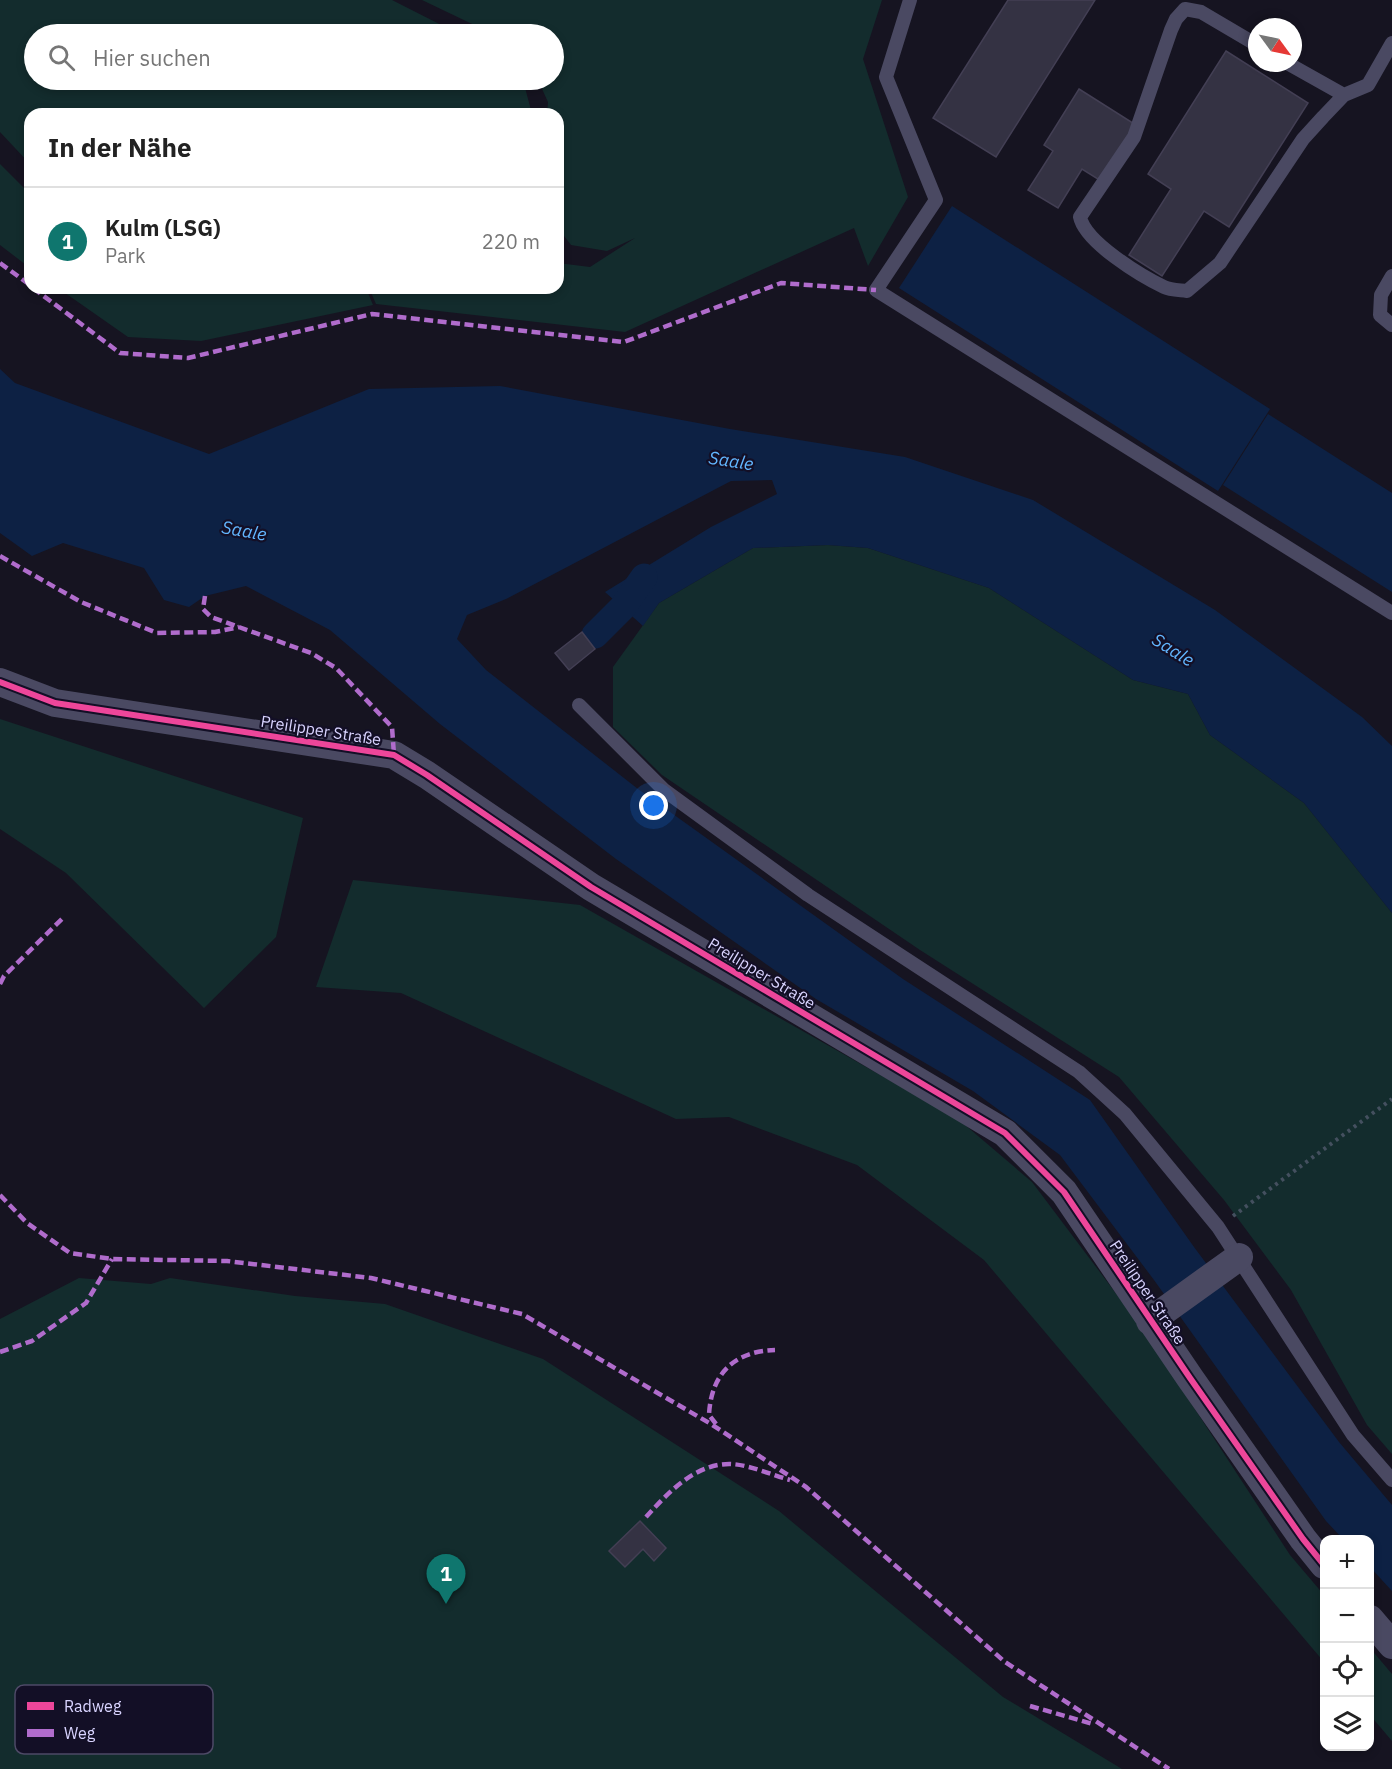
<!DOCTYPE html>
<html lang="de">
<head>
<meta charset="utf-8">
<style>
	:root { --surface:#fff; --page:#f6f6f6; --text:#222; --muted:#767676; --line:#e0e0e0; --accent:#0f766e }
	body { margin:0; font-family:"IBM Plex Sans",sans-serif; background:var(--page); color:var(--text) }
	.controls { position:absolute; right:18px; bottom:18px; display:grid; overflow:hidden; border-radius:12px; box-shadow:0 3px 9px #0003 }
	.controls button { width:54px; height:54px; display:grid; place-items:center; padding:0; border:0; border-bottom:2px solid var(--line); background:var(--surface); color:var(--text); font:30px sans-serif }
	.compass { position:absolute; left:1248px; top:18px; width:54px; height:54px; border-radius:50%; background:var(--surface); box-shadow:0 3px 9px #0003; rotate:123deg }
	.you { position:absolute; left:654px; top:806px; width:21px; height:21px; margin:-15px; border:4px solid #fff; border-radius:50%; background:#1a73e8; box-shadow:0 0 0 9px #1a73e833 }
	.badge { display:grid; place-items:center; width:39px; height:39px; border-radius:50%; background:var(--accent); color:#fff; font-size:20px; font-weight:700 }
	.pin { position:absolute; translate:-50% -50px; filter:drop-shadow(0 2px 3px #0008) }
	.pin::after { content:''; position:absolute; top:32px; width:21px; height:18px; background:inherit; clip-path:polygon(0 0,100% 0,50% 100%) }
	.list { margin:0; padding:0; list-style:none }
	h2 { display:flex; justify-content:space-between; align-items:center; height:78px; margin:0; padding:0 24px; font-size:26px }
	h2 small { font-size:20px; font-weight:400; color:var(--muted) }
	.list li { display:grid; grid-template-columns:39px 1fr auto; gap:18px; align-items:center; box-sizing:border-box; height:108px; padding:0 24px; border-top:2px solid var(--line) }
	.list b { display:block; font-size:22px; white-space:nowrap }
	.list p { margin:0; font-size:20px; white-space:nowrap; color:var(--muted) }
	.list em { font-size:20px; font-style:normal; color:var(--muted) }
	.icon { flex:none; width:33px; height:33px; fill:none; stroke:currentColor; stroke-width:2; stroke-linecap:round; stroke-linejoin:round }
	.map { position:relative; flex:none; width:1392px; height:1769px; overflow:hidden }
	.search { position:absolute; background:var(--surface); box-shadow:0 3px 9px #0003; left:24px; top:24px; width:540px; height:66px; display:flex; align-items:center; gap:15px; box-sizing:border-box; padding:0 21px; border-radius:33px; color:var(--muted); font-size:22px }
	.panel { position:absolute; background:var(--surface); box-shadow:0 3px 9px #0003; left:24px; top:108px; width:540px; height:186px; border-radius:18px }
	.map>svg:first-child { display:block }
</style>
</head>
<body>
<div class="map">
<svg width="1392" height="1769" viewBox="0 0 1392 1769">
	<rect width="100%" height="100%" fill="#161421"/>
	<path fill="#132c2d" d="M 0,0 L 392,0 L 459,34 L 34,34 L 34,80 L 523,80 L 532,114 L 30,114 L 30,164 L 0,132 Z
		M 422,0 L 882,0 L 863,59 L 908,197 L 868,266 L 854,228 L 625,332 L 376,304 L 369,288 L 558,288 L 558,263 L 590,267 L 635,238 L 607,251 L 571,245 L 558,228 L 558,114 L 547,114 L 548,102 L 538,80 L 554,80 L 554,34 L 493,34 Z
		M 0,164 L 30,194 L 30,268 L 0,245 Z
		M 58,288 L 366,288 L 373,305 L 201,341 L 128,337 Z
		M 828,545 L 868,548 L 989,588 L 1133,680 L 1188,694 L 1210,735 L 1304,803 L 1392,913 L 1392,1454 L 1367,1425 L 1291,1290 L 1224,1200 L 1119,1077 L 920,950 L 662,775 L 613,727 L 613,667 L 659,603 L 753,548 Z
		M 0,719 L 303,818 L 276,937 L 204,1008 L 66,873 L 0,829 Z
		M 353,880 L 580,905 L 958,1119 L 1032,1182 L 1142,1328 L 1290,1555 L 1324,1595 L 1324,1662 L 984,1260 L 857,1165 L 729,1117 L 676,1119 L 401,993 L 316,987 Z
		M 79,1278 L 151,1284 L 170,1278 L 295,1296 L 385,1304 L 543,1359 L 779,1511 L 1003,1697 L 1122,1769 L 0,1769 L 0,1319 Z
		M 1370,1648 L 1392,1674 L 1392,1741 L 1370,1715 Z"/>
	<path fill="#0d2144" d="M 952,206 L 1270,409 L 1218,491 L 899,288 Z
		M 0,369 L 15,383 L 209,454 L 369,389 L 500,386 L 730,429 L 905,457 L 1033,500 L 1215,610 L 1362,717 L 1392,746 L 1392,913 L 1304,803 L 1210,735 L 1188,694 L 1133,680 L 989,588 L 868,548 L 828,545 L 753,548 L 659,603 L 643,626 L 605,592 L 711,527 L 777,494 L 772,480 L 731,481 L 506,599 L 467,615 L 457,639 L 486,670 L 638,789 L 903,979 L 1090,1100 L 1194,1247 L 1339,1442 L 1392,1505 L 1392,1591 L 1370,1567 L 1370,1540 L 1343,1539 L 1326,1521 L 1154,1280 L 1060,1155 L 973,1091 L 816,999 L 616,859 L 440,724 L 330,630 L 246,586 L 205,596 L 189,607 L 164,600 L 144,568 L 63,543 L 32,556 L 0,533 Z
		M 1268,414 L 1392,493 L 1392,592 L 1223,485 Z"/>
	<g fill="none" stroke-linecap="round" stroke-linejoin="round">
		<path stroke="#0d2144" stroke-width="27" d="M 595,635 L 623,607 L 644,577"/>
	</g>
	<path fill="#343243" stroke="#433f54" stroke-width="1.5" d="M 1008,0 L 1095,0 L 996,157 L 933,118 Z
		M 1226,51 L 1308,103 L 1229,227 L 1204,211 L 1162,276 L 1129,255 L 1171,189 L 1148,174 Z
		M 1079,89 L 1136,125 L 1101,181 L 1082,169 L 1058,208 L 1028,190 L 1053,151 L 1044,145 Z
		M 582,632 L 595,649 L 569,670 L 555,653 Z
		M 640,1521 L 666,1548 L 654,1561 L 643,1549 L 625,1567 L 609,1551 Z"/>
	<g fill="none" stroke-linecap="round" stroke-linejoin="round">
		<path stroke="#44505f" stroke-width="4" stroke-dasharray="3 4.5" stroke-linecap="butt" d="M 1233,1216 L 1392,1099"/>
		<path stroke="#4a4962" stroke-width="14" d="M 910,0 L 886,77 L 936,200 L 876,290 L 1392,613
			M 1257,45 L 1201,12 L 1185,9 L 1176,19 L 1171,30 L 1134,137 L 1080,217 C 1085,242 1141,276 1164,287 C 1170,290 1179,290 1187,291 L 1220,263 L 1303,139 L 1323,117 L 1344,95 L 1368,85 L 1392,43
			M 1287,63 L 1344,95
			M 1392,276 L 1381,295 L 1380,315 L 1392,325
			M 579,705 L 664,790 L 808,895 L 1079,1072 L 1125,1114 L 1218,1227 L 1353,1435 L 1392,1480"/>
		<path stroke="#4a4962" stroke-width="28" d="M 0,682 L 55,703 L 394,755 L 427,775 L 591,887 L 1005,1133 L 1064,1192 L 1190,1378 L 1303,1539 L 1324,1565
			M 1150,1321 L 1239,1257
			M 1370,1619 L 1392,1645"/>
		<path stroke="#b06ccc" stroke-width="4.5" stroke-dasharray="9 4.5" stroke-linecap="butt" d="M 0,263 L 30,285
			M 33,288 L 120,353 L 188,358 L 372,314 L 624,342 L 781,283 L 876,290
			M 0,556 L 81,602 L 157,633 L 215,632 L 239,627
			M 205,596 L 203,609 L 211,617 L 311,653 L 336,668 L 392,727 L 394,755
			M 0,984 L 4,976 L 65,916
			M 0,1195 L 27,1223 L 70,1253 L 112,1259 L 227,1261 L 371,1278 L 522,1314 L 711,1424 L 806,1487 L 1005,1662 L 1169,1769
			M 0,1352 L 32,1341 L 86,1303 L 112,1259
			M 716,1424 L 709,1415 C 711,1374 734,1351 775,1350
			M 646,1517 C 668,1493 695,1463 731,1464 C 750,1465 772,1475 790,1480
			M 1030,1706 L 1093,1724"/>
		<g stroke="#130f26" stroke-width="10">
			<path id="cycleway" d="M 0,682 L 55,703 L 394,755 L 427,775 L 591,887 L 1005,1133 L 1064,1192 L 1190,1378 L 1303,1539 L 1324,1565"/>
		</g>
		<use href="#cycleway" stroke="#ed469a" stroke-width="6"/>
	</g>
	<g text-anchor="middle" stroke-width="4.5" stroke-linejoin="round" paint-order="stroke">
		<g font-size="16" fill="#d9d4ff" stroke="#130f26">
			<text transform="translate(321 730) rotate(9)" y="6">Preilipper Straße</text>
			<text transform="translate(762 973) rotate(31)" y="6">Preilipper Straße</text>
			<text transform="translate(1148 1292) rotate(56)" y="6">Preilipper Straße</text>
		</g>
		<g font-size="18" font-style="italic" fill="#62b6ff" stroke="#130f26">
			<text transform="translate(731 461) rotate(9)" y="6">Saale</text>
			<text transform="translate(244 531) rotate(10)" y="6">Saale</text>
			<text transform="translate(1173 650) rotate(32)" y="6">Saale</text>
		</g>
	</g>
	<rect x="15" y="1685" width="198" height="69" rx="9" fill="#130f26" stroke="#4e4a67" stroke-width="1.5"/>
	<rect x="27" y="1702" width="27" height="8" fill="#ed469a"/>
	<rect x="27" y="1729" width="27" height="8" fill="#b06ccc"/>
	<g font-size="16" fill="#d9d4ff">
		<text x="64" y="1712">Radweg</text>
		<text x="64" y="1739">Weg</text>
	</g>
</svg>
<div class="controls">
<button>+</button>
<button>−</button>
<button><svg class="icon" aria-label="locate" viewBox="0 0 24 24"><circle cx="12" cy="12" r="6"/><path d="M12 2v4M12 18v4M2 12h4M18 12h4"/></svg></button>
<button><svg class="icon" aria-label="layers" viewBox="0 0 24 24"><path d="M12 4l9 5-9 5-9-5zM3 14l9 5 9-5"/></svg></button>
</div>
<svg class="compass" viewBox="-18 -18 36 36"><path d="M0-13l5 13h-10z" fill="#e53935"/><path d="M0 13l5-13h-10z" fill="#767676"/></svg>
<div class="you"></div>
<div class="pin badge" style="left:446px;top:1604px">1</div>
<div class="search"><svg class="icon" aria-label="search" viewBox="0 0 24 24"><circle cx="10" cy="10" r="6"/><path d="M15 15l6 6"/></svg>Hier suchen</div>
<section class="panel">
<h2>In der Nähe<small></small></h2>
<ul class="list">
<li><span class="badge">1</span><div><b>Kulm (LSG)</b><p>Park</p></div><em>220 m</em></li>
</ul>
</section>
</div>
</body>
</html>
